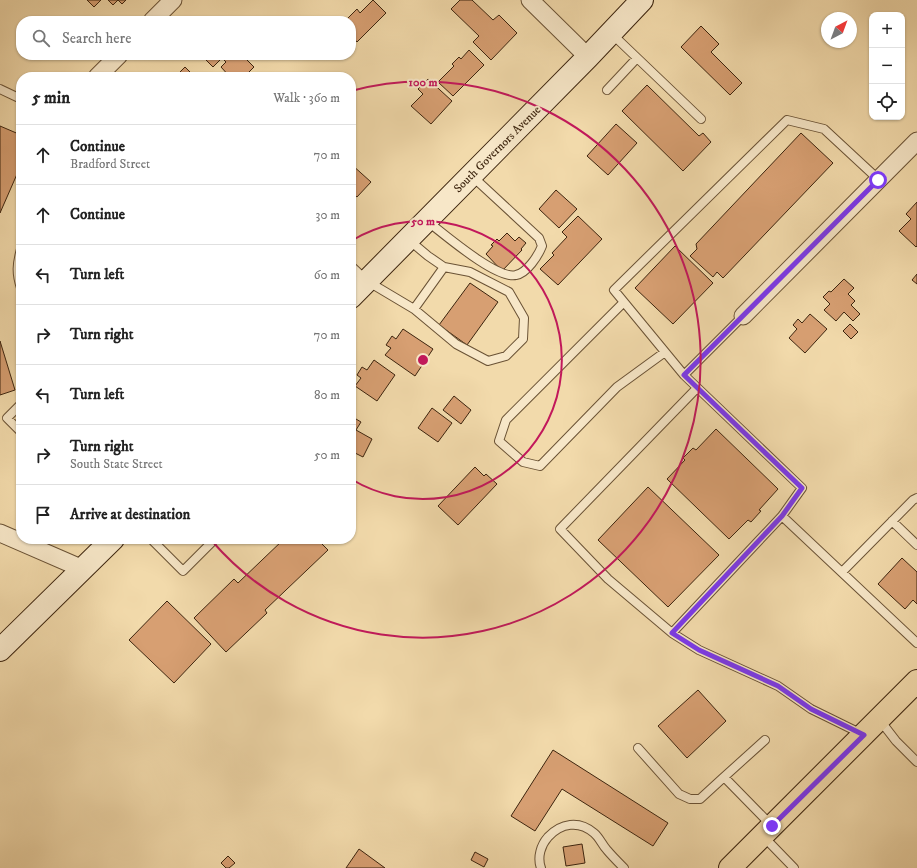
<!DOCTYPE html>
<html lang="en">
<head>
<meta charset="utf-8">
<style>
	:root { --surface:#fff; --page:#f2f2f2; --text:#222; --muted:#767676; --line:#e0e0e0 }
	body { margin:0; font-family:"IM FELL DW Pica",serif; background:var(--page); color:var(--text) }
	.controls { position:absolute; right:12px; top:12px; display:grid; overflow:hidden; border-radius:8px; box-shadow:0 1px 3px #0004 }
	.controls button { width:36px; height:36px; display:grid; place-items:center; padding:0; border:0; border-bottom:1px solid var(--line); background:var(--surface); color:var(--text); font:20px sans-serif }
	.compass { position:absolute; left:821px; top:12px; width:36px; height:36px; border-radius:50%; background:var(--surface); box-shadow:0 1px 3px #0004; rotate:41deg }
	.stop { position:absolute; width:12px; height:12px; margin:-9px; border:3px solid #7c3aed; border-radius:50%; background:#fff }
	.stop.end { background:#7c3aed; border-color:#fff; box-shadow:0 1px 4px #0008 }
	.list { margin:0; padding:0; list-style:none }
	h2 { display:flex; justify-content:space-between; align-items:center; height:52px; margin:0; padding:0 16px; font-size:17px }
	h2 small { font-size:13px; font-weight:400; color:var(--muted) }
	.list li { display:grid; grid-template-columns:26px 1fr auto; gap:12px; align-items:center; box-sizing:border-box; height:60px; padding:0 16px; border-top:1px solid var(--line) }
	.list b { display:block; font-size:15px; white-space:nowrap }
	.list p { margin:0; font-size:13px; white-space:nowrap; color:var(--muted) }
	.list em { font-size:13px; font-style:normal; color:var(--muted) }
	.icon { flex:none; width:22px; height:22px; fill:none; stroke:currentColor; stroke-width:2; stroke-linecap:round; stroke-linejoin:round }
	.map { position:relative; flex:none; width:917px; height:868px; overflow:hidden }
	.search { position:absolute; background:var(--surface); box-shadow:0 1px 3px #0004; left:16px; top:16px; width:340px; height:44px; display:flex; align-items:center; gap:10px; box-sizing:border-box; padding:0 14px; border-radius:16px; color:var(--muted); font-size:15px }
	.panel { position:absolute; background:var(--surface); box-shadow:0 1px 3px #0004; left:16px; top:72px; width:340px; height:472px; border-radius:16px }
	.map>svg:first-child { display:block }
</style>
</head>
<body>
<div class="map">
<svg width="917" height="868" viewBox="0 0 917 868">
	<rect width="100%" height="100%" fill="#f2daab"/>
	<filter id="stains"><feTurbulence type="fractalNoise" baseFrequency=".005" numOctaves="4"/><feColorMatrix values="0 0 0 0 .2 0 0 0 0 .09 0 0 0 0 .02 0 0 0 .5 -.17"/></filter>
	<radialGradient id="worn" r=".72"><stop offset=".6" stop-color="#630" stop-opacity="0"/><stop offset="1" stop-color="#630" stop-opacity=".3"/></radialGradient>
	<path fill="#d79f72" stroke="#3c240e" d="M 87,0 L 101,0 L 94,7 Z
		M 108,0 L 126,0 L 122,4 L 118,0 L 113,5 Z
		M 373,0 L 386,13 L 357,42 L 351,35 L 351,21 L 345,21 L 357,9 L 360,13 Z
		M 460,0 L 472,0 L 493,20 L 499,15 L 517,33 L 491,60 L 473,42 L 479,36 L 451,9 Z
		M 701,26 L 719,44 L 711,52 L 742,83 L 730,95 L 681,47 Z
		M 469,50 L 484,65 L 453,96 L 438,82 L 454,66 L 452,64 L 459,57 L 461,59 Z
		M 201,55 L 242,55 L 254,67 L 244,77 L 230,77 L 221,67 L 226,62 L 222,58 L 213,67 Z
		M 185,67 L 195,77 L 175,77 Z
		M 428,79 L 452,101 L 431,124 L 411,106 L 423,94 L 418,89 Z
		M 647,85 L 699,136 L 703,133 L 711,142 L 683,171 L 622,111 Z
		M 616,124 L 637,143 L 608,175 L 587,156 Z
		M 0,126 L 21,135 L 21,165 L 0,213 Z
		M 801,133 L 833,163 L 723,278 L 717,272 L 713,277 L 690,256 L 697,249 L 696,244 Z
		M 351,164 L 371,182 L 357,197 L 351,192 Z
		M 556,190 L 577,209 L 559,228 L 539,209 Z
		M 917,202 L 917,246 L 916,247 L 899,231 L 911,219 L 906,214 Z
		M 578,216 L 602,239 L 558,285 L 540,269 L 554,255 L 552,253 L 567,237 L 562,232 Z
		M 507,233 L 515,241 L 519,237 L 526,243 L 521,249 L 522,250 L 502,271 L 486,254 L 493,246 L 491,245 L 497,239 L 499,241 Z
		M 675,246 L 713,283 L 673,324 L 635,288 Z
		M 917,274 L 917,284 L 912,280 Z
		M 844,279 L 854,288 L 848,294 L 855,301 L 851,305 L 860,314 L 853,321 L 844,312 L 836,321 L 824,310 L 830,304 L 823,297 L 829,291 L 831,292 Z
		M 470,283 L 498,302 L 467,345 L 439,325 Z
		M 810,314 L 827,329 L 805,353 L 789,338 L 797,329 L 793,325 L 798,319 L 802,323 Z
		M 850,324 L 858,332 L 851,339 L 843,331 Z
		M 403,329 L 433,349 L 415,376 L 385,355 L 391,348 L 386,345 L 392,336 L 396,339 Z
		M 0,341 L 15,390 L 0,395 Z
		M 374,360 L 395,375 L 377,401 L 355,386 L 361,378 L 357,375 L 362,367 L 367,370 Z
		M 454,396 L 471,410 L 461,424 L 443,410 Z
		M 432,408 L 452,423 L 438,442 L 418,428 Z
		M 351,416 L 361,422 L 356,430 L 372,439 L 363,457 L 351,451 Z
		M 716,429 L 778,489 L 759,510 L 761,511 L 751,522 L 748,520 L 729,539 L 667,479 L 685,460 L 683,458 L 693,448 L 696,450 Z
		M 475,467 L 484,476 L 486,474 L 497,484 L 458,525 L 438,506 Z
		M 648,487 L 719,555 L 668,607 L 598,540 Z
		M 284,539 L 317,539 L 328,550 L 265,610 L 267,613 L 226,652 L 194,618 L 234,579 L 238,583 Z
		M 902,558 L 917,572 L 917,604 L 913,600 L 905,609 L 878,584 Z
		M 167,601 L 211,644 L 174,683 L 129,640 Z
		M 698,690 L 726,721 L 687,758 L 658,726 Z
		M 553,750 L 668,823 L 653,846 L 562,789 L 535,831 L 511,816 Z
		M 582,844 L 585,863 L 566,866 L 563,847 Z
		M 359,849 L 385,868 L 346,868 Z
		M 475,852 L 488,859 L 484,867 L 471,860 Z
		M 228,856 L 235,863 L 229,868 L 226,868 L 221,863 Z"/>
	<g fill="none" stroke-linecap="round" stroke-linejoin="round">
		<g stroke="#6a5235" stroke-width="10">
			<path id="lane" d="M 611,33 L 701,119
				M 0,89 L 21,99
				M 607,90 L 637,58
				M 427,221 C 444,234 497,280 516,275 C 527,273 538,256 542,246 L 539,238 L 472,176
				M 21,249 C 17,264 16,273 21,288
				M 351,266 L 367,281 L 414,309 L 456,344 L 488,361 L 506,356 L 523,339 L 524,318 L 509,292 L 470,272 L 444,267 L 428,256 L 409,240
				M 624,302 L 506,420 L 499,441 L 523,462 L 540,466 L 617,387 L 665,352
				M 414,309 L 444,267
				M 743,316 L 684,375 L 802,488 L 782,516
				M 684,375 L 614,290 L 787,120 L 824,129 L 879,180
				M 21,404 L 7,418 L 21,432
				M 892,521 L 917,545
				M 151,539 L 183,571 L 215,539
				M 842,572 L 913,500 L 917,498
				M 672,633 L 608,579 L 560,529 L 697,388
				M 879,719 L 896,741 L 917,762
				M 862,734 L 811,709 L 778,686 L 699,650 L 672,633 L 782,516 L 917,643
				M 638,748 L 679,794 L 690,799 L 700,799 L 724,777 L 771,825
				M 724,777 L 765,740
				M 763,836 L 794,868
				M 541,868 C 537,857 541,845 548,837 C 561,823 579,820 594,833 C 600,838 602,845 607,850 C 612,856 618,862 624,868"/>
		</g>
		<g stroke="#6a5235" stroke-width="19">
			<path id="street" d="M 530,0 L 588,57
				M 152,21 L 173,0
				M 97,77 L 119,55
				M 743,316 L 917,141
				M 0,533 L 83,569"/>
		</g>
		<g stroke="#3c240e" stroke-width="24">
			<path id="secondary" d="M 351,297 L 588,57 L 642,0
				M 0,650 L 113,539"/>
		</g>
		<g stroke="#3c240e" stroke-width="24">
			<path id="primary" d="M 730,868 L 917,681"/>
		</g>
		<use href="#lane" stroke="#f7e7c8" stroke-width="8"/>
		<use href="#street" stroke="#f7e7c8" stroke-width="17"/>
		<use href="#secondary" stroke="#f7e7c8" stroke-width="22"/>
		<use href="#primary" stroke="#f2daab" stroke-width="22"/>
	</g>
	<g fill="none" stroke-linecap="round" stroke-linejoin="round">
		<path stroke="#7c3aed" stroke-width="5" d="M 772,826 L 864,735 L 811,709 L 778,686 L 699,650 L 672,633 L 782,516 L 802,488 L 684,375 L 878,180"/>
	</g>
	<g fill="none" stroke="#c2185b" stroke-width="2">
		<path d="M351 241A139 139 0 1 1 351 479"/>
		<path d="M351 91A278 278 0 1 1 212 541"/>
	</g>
	<g text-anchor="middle" stroke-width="4" stroke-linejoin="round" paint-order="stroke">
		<g font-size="12" fill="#3c240e" stroke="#f7e7c8">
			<text transform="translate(497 149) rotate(-45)" y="4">South Governors Avenue</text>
		</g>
	</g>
	<circle cx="423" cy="360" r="6" fill="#c2185b" stroke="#f7e7c8" stroke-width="2"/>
	<g font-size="12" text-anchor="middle" font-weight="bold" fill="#c2185b" stroke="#f7e7c8" stroke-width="4" stroke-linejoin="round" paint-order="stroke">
		<text x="423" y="86">100 m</text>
		<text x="423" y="225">50 m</text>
	</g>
	<rect width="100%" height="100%" filter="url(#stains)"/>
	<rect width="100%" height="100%" fill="url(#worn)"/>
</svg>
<div class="controls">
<button>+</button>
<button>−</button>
<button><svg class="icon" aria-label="locate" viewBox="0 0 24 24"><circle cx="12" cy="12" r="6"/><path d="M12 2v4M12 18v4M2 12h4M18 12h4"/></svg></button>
</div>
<svg class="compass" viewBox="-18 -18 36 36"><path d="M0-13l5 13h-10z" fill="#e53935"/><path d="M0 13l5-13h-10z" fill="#767676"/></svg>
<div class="stop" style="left:878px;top:180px"></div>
<div class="stop end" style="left:772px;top:826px"></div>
<div class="search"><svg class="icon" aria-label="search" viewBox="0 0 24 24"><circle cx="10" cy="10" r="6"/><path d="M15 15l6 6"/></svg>Search here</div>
<section class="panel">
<h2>5 min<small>Walk · 360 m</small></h2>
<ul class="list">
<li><svg class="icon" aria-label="ahead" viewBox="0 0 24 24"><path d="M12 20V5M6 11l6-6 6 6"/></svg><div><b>Continue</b><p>Bradford Street</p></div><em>70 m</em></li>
<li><svg class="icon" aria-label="ahead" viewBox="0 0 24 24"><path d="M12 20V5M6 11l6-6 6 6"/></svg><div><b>Continue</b></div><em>30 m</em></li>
<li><svg class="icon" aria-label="left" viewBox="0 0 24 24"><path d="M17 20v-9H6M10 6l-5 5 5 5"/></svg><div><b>Turn left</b></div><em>60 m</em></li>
<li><svg class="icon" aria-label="right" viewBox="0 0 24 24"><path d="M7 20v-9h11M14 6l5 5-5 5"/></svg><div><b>Turn right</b></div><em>70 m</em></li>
<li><svg class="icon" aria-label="left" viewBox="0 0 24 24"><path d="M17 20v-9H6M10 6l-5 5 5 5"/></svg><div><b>Turn left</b></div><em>80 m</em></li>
<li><svg class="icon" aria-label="right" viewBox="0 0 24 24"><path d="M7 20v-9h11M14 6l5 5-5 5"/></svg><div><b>Turn right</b><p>South State Street</p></div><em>50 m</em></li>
<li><svg class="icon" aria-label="arrive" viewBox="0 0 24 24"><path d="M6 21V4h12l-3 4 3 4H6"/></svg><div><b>Arrive at destination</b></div></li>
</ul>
</section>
</div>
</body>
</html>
